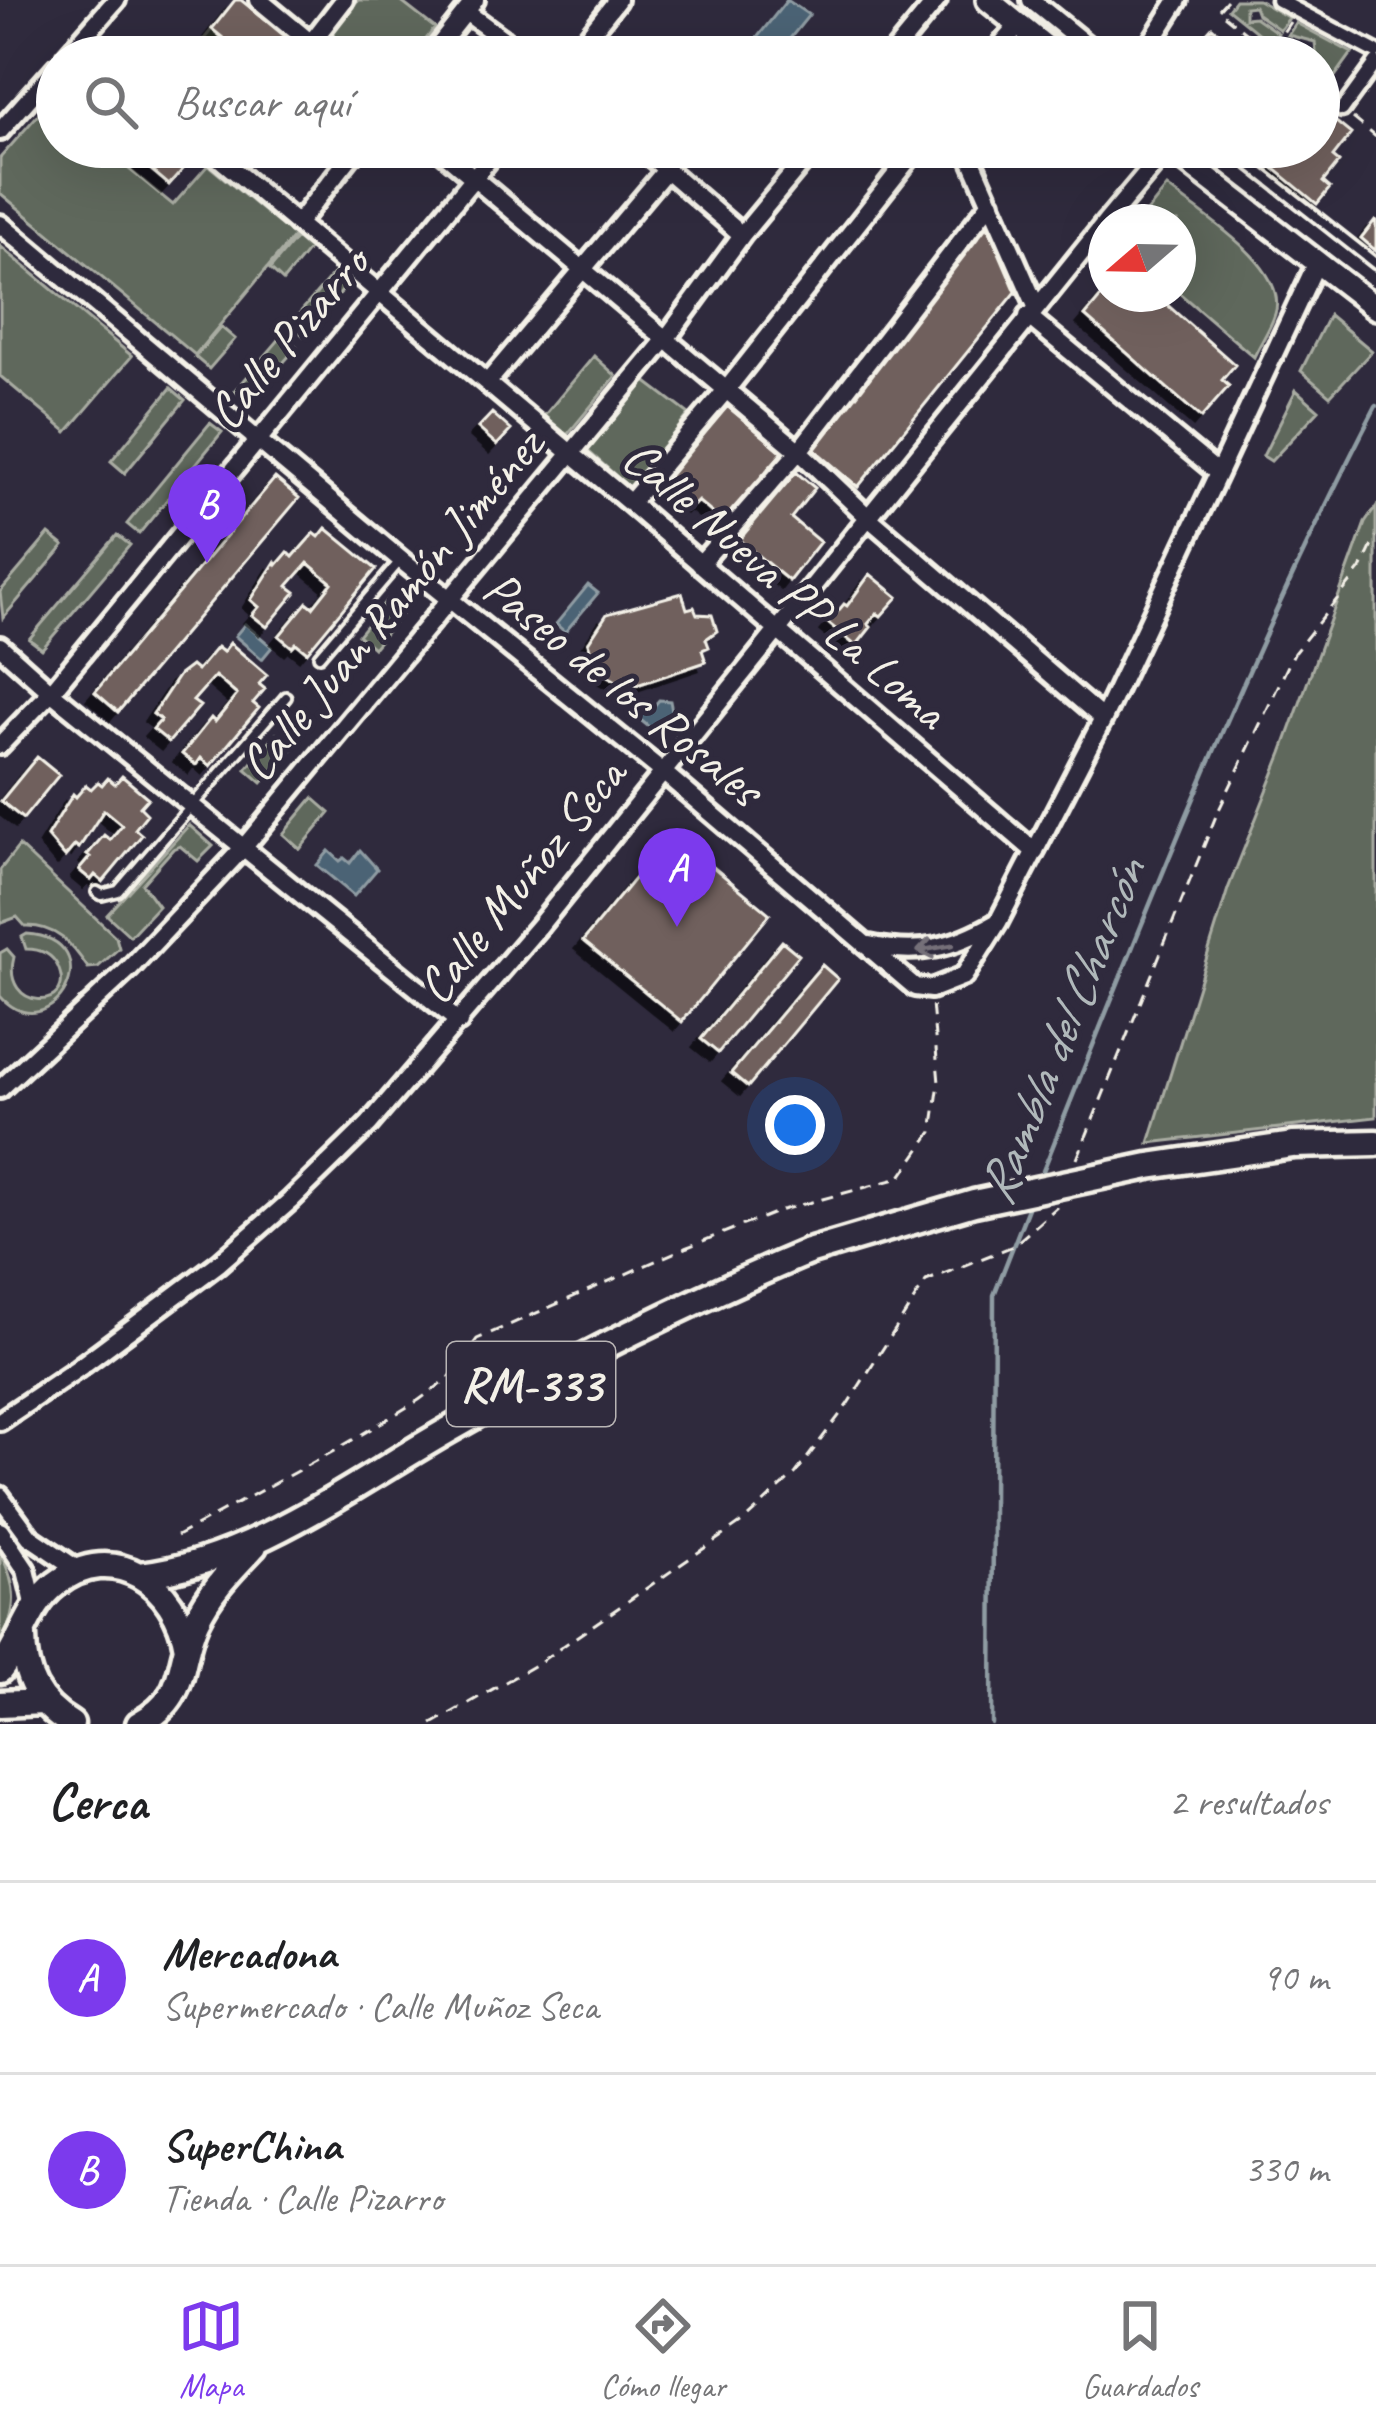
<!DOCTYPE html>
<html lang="es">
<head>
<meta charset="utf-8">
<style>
	:root { --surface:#fff; --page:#f2f2f2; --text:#202124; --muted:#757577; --line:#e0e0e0; --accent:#7c3aed }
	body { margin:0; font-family:Caveat,sans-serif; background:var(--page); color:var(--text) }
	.compass { position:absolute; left:1088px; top:204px; width:108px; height:108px; border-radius:50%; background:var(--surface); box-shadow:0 12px 48px #0002; rotate:250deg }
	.you { position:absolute; left:795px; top:1125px; width:42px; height:42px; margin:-30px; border:9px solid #fff; border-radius:50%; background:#1a73e8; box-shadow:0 0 0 18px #1a73e833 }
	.badge { display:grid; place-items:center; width:78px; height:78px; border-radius:50%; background:var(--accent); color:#fff; font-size:39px; font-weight:700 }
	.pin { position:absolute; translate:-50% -99px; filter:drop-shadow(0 3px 6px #0008) }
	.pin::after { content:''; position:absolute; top:63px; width:42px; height:36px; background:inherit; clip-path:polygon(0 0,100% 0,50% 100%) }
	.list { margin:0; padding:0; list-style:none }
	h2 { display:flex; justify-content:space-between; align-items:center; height:156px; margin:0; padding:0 48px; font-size:51px }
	h2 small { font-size:39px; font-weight:400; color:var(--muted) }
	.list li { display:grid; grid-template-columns:78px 1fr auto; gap:36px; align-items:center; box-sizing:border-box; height:192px; padding:0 48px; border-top:3px solid var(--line) }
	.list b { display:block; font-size:45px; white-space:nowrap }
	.list p { margin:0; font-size:39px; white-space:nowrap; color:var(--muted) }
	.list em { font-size:39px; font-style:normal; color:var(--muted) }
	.icon { flex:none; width:66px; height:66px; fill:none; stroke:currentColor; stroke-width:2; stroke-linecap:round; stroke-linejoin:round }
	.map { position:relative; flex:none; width:1376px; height:1724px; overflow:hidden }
	.search { position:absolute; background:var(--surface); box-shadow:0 12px 48px #0002; left:36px; right:36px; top:36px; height:132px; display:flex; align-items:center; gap:30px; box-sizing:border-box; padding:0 42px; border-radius:66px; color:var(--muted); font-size:45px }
	.sheet { height:540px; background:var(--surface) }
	nav { display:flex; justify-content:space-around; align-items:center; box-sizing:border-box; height:168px; border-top:3px solid var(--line); background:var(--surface); font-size:33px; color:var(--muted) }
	nav a { display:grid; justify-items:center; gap:6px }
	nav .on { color:var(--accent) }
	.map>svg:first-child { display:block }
</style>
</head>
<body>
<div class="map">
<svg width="1376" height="1724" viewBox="0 0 1376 1724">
	<defs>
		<filter id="shadow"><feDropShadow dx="-8" dy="8" stdDeviation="0" flood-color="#0009"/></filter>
	</defs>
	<rect width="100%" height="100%" fill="#2f2a3d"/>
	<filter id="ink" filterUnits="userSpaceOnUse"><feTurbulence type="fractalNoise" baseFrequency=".00833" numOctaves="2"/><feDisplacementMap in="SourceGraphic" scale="24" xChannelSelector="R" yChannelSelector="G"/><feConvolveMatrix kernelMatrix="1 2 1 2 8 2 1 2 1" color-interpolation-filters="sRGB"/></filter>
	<g filter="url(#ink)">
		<path fill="#5e675b" stroke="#a9aca2" stroke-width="3" d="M 358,0 L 399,0 L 435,28 L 412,57 L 351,57 L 327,38 Z
			M 1235,0 L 1258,0 L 1289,18 L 1280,30 L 1257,14 L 1254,6 L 1245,7 L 1245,18 L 1255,17 L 1278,33 L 1270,43 L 1228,9 Z
			M 1296,23 L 1352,53 L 1326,89 L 1319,83 L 1315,42 L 1288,35 Z
			M 212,29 L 246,57 L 190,57 Z
			M 57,93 L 57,147 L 102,147 L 173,205 L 208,165 L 294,236 L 195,355 L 0,193 L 0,158 Z
			M 1167,187 C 1199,213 1290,267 1275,314 C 1271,328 1260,343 1254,357 L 1178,292 L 1178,222 L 1139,222 Z
			M 296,238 L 309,249 L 283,281 L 270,269 Z
			M 0,246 L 132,356 L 67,432 L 0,376 Z
			M 335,272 L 349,283 L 304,336 L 290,324 Z
			M 1329,315 L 1372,351 L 1330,396 L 1301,371 Z
			M 221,327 L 235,339 L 209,369 L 195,357 Z
			M 283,335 L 297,347 L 248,403 L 235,391 Z
			M 594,356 L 616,376 L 567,435 L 544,416 Z
			M 644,380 L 689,414 L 631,489 L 587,450 Z
			M 171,388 L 185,400 L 125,473 L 111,461 Z
			M 1296,390 L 1319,410 L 1271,461 L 1263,456 Z
			M 210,423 L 222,432 L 139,534 L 127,524 Z
			M 1376,507 L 1376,1117 L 1149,1143 L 1228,889 L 1282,753 L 1365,523 Z
			M 49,534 L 64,546 L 3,618 L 0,592 Z
			M 117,535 L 130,545 L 42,649 L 29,639 Z
			M 387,600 L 402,613 L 373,648 L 358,635 Z
			M 276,734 L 293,748 L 262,783 L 246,769 Z
			M 313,798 L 330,813 L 300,849 L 283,834 Z
			M 189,825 L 213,846 L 198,861 L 180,846 L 173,849 L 142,884 L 158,906 L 130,936 L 107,915 Z
			M 19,846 L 116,937 L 119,948 L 98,967 L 88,968 C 72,944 56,925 25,926 L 17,917 L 1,923 L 0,870 Z
			M 27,934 C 114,940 52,1054 0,996 L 0,953 L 7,949 L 14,957 C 0,1012 78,1012 58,967 C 52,953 39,949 26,949 L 22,937 Z
			M 0,1553 C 19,1588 17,1611 0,1645 Z"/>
		<path fill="#4b6375" stroke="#8f9ca3" stroke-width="3" d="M 787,0 L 809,15 L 775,57 L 768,57 L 752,44 Z
			M 588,585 L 598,593 L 565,632 L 556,624 Z
			M 245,624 L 272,647 L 262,659 L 235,636 Z
			M 659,700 L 670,701 L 672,711 L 655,732 L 631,712 L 638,704 L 649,712 Z
			M 360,850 L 377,869 L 354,896 L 317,865 L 329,851 L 340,861 L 344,858 L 350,863 Z"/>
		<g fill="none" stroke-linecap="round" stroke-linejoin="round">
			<path stroke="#8f9ca3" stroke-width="4.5" d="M 1039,1181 C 1143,919 1246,656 1376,406
				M 992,1724 L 994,1295 L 1030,1203"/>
		</g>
		<path fill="#6f615d" stroke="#f4f1e8" stroke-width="3" filter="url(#shadow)" d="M 235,0 L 241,0 L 298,46 L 289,57 L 246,57 L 212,29 Z
			M 1212,27 L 1219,33 L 1216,37 L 1233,50 L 1236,46 L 1243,52 L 1239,57 L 1185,57 Z
			M 1319,108 L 1351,134 L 1333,157 L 1339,162 L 1323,182 L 1330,188 L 1317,204 L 1258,155 L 1264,147 L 1319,147 Z
			M 155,147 L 174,147 L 184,156 L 180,161 L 186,166 L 169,185 L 142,162 Z
			M 1375,220 L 1376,221 L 1376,251 L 1361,238 Z
			M 986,222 L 1016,292 L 858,487 L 809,445 Z
			M 1106,291 L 1155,294 L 1235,365 L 1222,380 L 1229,386 L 1201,418 L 1085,316 Z
			M 727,406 L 783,452 L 724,523 L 698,501 L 694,505 L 666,480 Z
			M 492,413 L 511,430 L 497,445 L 478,428 Z
			M 796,472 L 815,488 L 791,518 L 820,542 L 789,581 L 739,540 Z
			M 275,478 L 299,498 L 118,712 L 95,692 Z
			M 326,528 L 376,569 L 307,652 L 296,643 L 292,647 L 279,636 L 307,602 L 313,607 L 332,583 L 308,563 L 288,586 L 296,592 L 267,627 L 252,615 L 259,607 L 251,600 L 275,562 L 277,565 L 288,552 L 293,557 L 314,533 L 319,537 Z
			M 870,574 L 898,597 L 881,616 L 877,613 L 868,624 L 871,627 L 856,646 L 828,623 L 844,604 L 847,606 Z
			M 682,593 L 687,609 L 694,607 L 697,614 L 712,615 L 717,631 L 706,639 L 709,647 L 702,650 L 706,662 L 628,688 L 596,669 L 588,643 L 607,614 Z
			M 230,643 L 267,675 L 259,684 L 265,689 L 253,703 L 259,708 L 210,766 L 201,758 L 196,765 L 182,754 L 211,718 L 215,722 L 237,695 L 215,676 L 193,701 L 200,706 L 169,742 L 153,729 L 161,720 L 153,714 L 179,675 L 191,666 L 197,671 L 217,647 L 223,652 Z
			M 37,757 L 59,775 L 23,819 L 1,801 Z
			M 122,776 L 148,798 L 140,807 L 147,814 L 135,829 L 142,835 L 103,882 L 95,875 L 91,880 L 79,870 L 90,857 L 87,855 L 104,835 L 110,840 L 122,825 L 104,810 L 79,848 L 75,845 L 65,857 L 47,836 L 73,794 L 76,797 L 86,785 L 91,789 L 98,782 L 102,785 L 108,778 L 115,784 Z
			M 672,833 L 770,914 L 682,1022 L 583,941 Z
			M 782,941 L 799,955 L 718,1053 L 701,1039 Z
			M 822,965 L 838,979 L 748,1087 L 731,1073 Z"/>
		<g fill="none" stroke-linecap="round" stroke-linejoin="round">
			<g stroke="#f4f1e8" stroke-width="16">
				<path id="service" d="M 1228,147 L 1376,264
					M 319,656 L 400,561
					M 97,892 L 102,895 L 118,891 L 286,697"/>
			</g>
			<g stroke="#f4f1e8" stroke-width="21">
				<path id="pedestrian" d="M 1278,0 L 1376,52
					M 1342,110 L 1376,63"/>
			</g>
			<g stroke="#f4f1e8" stroke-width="26">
				<path id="minor" d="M 259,0 L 328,57
					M 1031,0 L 1101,57
					M 466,12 L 527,57
					M 80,41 L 99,57
					M 66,57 L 116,0
					M 300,57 L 344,0
					M 430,57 L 475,0
					M 572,57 L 617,0
					M 890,57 L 937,0
					M 991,57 L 1018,25
					M 1142,57 L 1178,0
					M 0,131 L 57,67
					M 206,147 L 630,503 L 1035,852
					M 437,147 L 799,451 L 870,519 L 1103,719
					M 640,147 L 742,235
					M 966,147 L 1036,306
					M 1106,222 L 1169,147
					M 0,224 L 401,560 L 663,772 L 915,987 L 931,989 L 964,976 L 998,922 L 1103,719 L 1317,262
					M 297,224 L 358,147
					M 1028,316 L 1218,473
					M 487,383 L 667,169
					M 630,503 L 727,389 L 918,147
					M 700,564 L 799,451 L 991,202
					M 0,646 L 51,692 L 459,1022
					M 0,745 L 51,692 L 499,147
					M 869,945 C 919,956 953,948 998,922
					M 0,1089 L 129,969 L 244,847 L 666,339 L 742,235 L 815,147
					M 0,1421 L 77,1369 L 219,1263 L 290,1201 L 369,1124 L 540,925 L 1106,222
					M 0,1496 L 30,1537 L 80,1571
					M 0,1531 L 26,1570 L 35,1607"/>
			</g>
			<g stroke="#f4f1e8" stroke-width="30">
				<path id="secondary" d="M 988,0 L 1058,57
					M 1168,147 L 1376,308"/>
			</g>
			<g stroke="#f4f1e8" stroke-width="33">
				<path id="primary" d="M 1293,1145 L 1376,1143
					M 140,1575 C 251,1563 358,1481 454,1427 C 569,1362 686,1303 808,1252
					M 23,1636 C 23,1675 37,1704 71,1724
					M 0,1670 C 21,1644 29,1604 56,1584 C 114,1539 177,1585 187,1648
					M 0,1704 L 43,1702
					M 139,1724 C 190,1696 176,1665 196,1621 C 210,1591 231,1570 254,1546"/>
			</g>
			<path stroke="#f4f1e8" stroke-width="3" stroke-dasharray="12 9" stroke-linecap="butt" d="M 1227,0 L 1218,10 L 1276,57
				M 1272,49 L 1290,22
				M 1319,91 L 1332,101
				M 1353,118 L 1376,137
				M 1077,1159 L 1216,816 L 1294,653 L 1361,569 L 1376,537
				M 177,1536 L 334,1451 L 419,1400 L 449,1378 L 477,1339 L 685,1248 L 782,1210 L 900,1178 L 932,1132 L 939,1083 L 932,1003
				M 432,1724 L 540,1662 L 745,1520 L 796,1473 L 847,1405 L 926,1281 L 1013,1246 L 1057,1207"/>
			<use href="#service" stroke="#2f2a3d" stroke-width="8"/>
			<use href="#pedestrian" stroke="#2f2a3d" stroke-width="12"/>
			<use href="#minor" stroke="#2f2a3d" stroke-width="16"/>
			<use href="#secondary" stroke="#2f2a3d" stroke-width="21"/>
			<use href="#primary" stroke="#2f2a3d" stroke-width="24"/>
			<g stroke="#f4f1e8" stroke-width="33" stroke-linecap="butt">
				<path id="primary-bridge" d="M 808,1252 L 974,1203 L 1149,1166 L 1293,1145"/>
			</g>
			<use href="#primary-bridge" stroke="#2f2a3d" stroke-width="24"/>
		</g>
		<defs><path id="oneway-shaft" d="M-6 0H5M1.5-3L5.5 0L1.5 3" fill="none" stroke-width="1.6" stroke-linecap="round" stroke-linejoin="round" transform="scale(3)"/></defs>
		<use stroke="#747079" href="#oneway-shaft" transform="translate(935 948) rotate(170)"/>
	</g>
	<g text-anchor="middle" stroke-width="10" stroke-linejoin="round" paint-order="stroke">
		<rect fill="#2f2a3d" stroke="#b9b5b5" stroke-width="3" x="447" y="1342" width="168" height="84" rx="9"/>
		<g font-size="48" font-weight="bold" fill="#f4f1e8">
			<text x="531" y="1401">RM-333</text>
		</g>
		<g font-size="51" fill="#f4f1e8" stroke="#2f2a3d">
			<text transform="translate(287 337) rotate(-50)" y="18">Calle Pizarro</text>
			<text transform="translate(786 583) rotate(41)" y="18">Calle Nueva PP La Loma</text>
			<text transform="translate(390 604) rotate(-50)" y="18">Calle Juan Ramón Jiménez</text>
			<text transform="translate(624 687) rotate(39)" y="18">Paseo de los Rosales</text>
			<text transform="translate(520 880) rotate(-51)" y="18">Calle Muñoz Seca</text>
		</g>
		<g font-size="54" font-style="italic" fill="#b0b8ba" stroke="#2f2a3d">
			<text transform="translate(1060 1031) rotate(-68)" y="19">Rambla del Charcón</text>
		</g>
	</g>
</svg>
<svg class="compass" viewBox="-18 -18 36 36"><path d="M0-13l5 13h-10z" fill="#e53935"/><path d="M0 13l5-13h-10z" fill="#757577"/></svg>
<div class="you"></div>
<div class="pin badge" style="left:677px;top:927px">A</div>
<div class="pin badge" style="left:207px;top:563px">B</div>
<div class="search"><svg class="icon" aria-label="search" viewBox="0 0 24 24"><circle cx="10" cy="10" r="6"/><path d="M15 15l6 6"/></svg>Buscar aquí</div>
</div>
<section class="sheet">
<h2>Cerca<small>2 resultados</small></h2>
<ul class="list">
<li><span class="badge">A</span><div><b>Mercadona</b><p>Supermercado · Calle Muñoz Seca</p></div><em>90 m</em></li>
<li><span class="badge">B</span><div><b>SuperChina</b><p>Tienda · Calle Pizarro</p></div><em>330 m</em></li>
</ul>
</section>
<nav>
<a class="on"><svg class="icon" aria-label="map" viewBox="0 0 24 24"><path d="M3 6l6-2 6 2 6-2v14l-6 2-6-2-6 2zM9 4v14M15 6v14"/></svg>Mapa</a>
<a><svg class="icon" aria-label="directions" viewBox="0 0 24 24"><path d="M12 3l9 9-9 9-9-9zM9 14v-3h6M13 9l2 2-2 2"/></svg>Cómo llegar</a>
<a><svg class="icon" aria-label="saved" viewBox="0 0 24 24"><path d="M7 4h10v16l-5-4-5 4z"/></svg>Guardados</a>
</nav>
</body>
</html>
